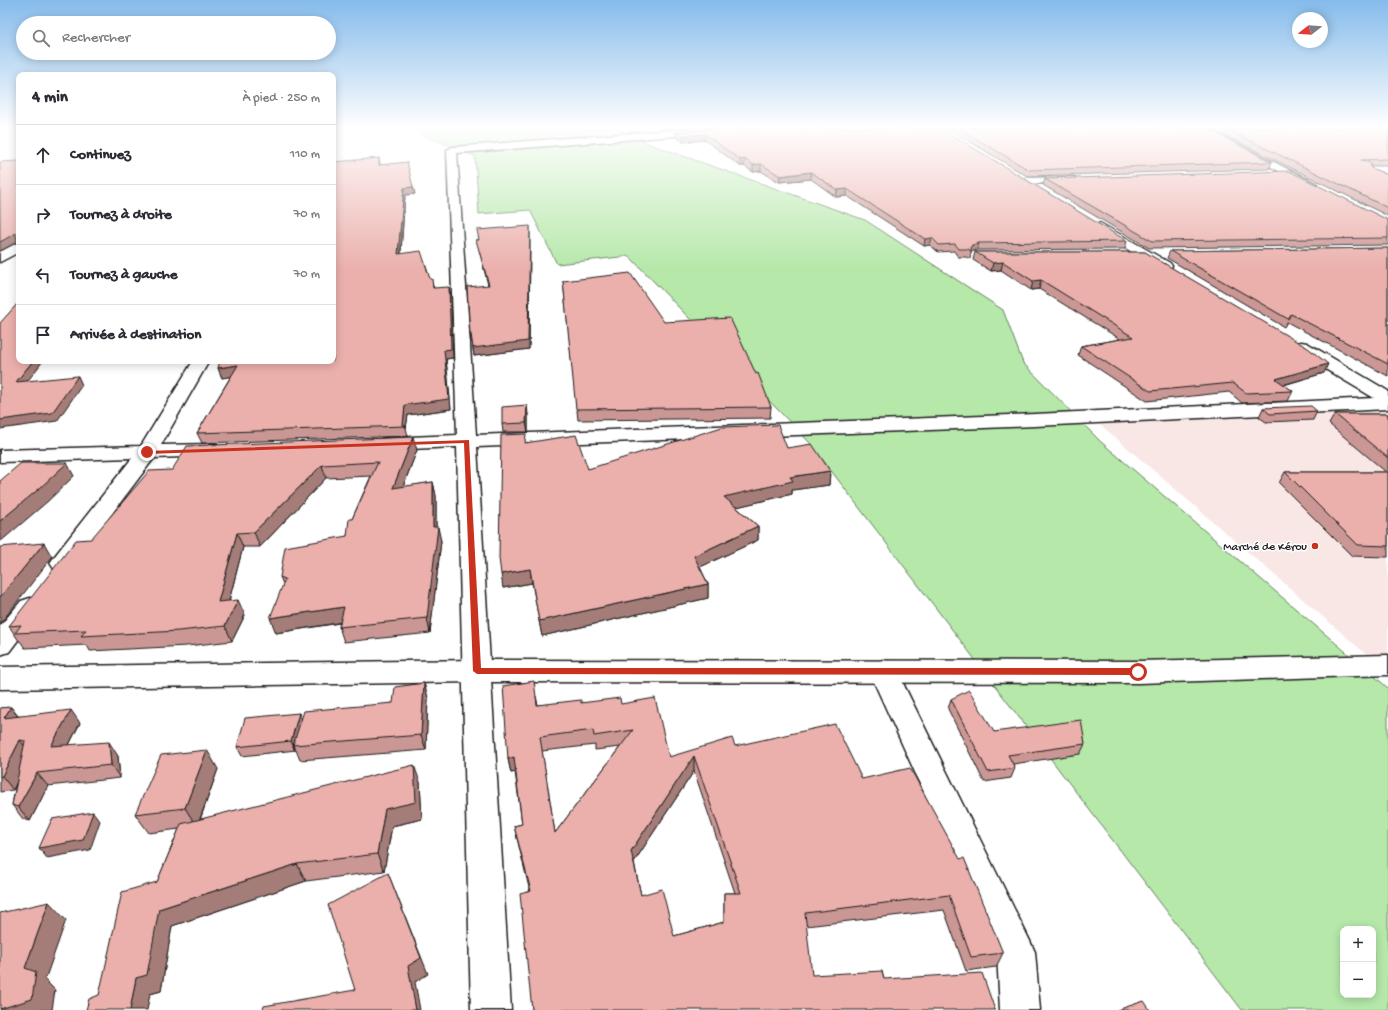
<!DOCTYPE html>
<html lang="fr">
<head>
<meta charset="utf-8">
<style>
	:root { --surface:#fff; --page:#f7f7f7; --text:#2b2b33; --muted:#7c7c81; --line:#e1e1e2 }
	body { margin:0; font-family:"Gochi Hand",sans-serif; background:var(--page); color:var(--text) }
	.controls { position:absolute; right:12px; bottom:12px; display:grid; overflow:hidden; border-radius:8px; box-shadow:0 2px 10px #0003 }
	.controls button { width:36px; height:36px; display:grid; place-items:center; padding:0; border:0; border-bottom:1px solid var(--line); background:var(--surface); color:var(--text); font:20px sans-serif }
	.compass { position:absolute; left:1292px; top:12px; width:36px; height:36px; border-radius:50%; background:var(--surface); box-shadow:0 2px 10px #0003; rotate:253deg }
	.stop { position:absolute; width:12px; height:12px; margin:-9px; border:3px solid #c8321e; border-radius:50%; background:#fff }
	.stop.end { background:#c8321e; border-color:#fff; box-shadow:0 1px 4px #0008 }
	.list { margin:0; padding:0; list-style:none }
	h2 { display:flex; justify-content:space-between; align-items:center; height:52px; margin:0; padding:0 16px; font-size:17px }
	h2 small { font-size:13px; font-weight:400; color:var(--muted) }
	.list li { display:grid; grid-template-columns:26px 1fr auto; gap:12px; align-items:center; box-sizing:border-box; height:60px; padding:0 16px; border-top:1px solid var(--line) }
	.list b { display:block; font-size:15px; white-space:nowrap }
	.list em { font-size:13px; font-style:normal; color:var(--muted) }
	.icon { flex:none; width:22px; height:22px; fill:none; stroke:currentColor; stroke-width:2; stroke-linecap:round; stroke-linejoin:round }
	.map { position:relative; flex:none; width:1388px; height:1010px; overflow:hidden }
	.search { position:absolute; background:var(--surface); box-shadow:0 2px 10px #0003; left:16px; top:16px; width:320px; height:44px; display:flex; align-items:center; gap:10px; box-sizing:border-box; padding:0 14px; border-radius:22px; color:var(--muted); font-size:15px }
	.panel { position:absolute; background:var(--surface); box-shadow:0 2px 10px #0003; left:16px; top:72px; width:320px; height:292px; border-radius:8px }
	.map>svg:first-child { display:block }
</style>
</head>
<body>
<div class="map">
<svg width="1388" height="1010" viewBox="0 0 1388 1010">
	<rect width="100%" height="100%" fill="#fff"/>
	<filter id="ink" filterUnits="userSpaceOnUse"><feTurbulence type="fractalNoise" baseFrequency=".025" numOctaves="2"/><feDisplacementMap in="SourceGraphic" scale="8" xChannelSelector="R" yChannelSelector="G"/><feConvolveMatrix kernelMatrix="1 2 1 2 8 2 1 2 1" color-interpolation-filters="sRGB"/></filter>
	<g filter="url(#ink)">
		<path fill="#f9e7e6" d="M 1388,408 L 1388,673 L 1095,420 Z"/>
		<path fill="#b5e8a9" stroke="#688262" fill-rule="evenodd" d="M 406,128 L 614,128 L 652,145 L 865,220 L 1003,310 L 1023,363 L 1101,442 L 1388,688 L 1388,1010 L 1242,1010 L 810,443 L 629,256 L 557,264 L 530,210 L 479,214 L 475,156 ZM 1343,929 L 1373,929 L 1373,995 L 1343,995 Z"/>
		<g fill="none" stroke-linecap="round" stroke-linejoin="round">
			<g stroke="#1c1c1c" stroke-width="3">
				<path id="minor" d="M 699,128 L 742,128 L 738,131 L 457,153 L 476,435 L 1035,414 L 1374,398 L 1295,351 L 1293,347 L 1295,343 L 1301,342 L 1307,343 L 1388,391 L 1388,409 L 1035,426 L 477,447 L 511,1010 L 471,1010 L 457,447 L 385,450 L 378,448 L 375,444 L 378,440 L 385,438 L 457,435 L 447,150 L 452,147 Z
					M 1195,128 L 1207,128 L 1317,184 L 1316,186 L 1308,186 Z
					M 1073,177 L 1077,178 L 1078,180 L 1077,182 L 1026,184 L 1021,181 L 1026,178 Z
					M 1100,223 L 1170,263 L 1172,266 L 1170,269 L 1160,269 L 1096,230 L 1094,227 Z
					M 19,242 L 19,252 L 0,262 L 0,252 Z
					M 193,361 L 209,361 L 161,445 L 213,444 L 220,446 L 223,450 L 220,454 L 213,456 L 154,458 L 70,569 L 62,571 L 54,569 L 50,563 L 54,557 L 132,458 L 0,462 L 0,450 L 141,446 Z
					M 30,598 L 39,601 L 43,607 L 9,652 L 0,655 L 0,626 L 21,601 Z
					M 883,660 L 893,664 L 897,671 L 1029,939 L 1035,952 L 1040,1010 L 1000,1010 L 997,953 L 869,671 L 873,664 Z"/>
			</g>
			<g stroke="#1c1c1c" stroke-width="3">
				<path id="major" d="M 1388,655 L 1388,675 L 1138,683 L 477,682 L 0,689 L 0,667 L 477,660 L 1138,661 Z"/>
			</g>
			<use href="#minor" fill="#fff" fill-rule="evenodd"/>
			<use href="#major" fill="#fff" fill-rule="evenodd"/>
		</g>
		<path fill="#ca9794" stroke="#1c1c1c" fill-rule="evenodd" d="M 720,128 L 1127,241 L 1125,249 L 977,250 L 971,252 L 970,259 L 966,257 L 958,257 L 954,251 L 938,252 L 930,245 L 924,246 L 847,196 L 836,197 L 811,179 L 779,182 L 761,171 L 753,172 L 744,166 L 740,166 L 705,140 L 683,142 L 676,137 L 676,132 Z
			M 947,128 L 1206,128 L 1272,162 L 1269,169 L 1027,176 Z
			M 1211,128 L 1385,128 L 1388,129 L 1388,166 L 1371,166 L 1371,168 L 1388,175 L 1388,216 Z
			M 379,158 L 380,164 L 413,187 L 415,194 L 405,195 L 401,253 L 430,279 L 434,288 L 451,296 L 453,358 L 446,359 L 451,409 L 408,415 L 406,428 L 408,436 L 202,443 L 197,433 L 231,376 L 222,378 L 218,368 L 333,361 Z
			M 1045,179 L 1388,220 L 1388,245 L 1149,248 L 1043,185 Z
			M 530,232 L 529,349 L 474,356 L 472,342 L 471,342 L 470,334 L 488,285 L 478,246 L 476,240 Z
			M 1388,248 L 1388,376 L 1287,322 L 1284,327 L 1167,258 L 1170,251 Z
			M 975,252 L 1145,252 L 1324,373 L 1284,385 L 1293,391 L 1288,401 L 1242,403 L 1229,392 L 1147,401 L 1078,355 L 1081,346 L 1120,339 L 1039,289 L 1031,290 L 1001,270 L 991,271 L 973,260 Z
			M 563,281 L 664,322 L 756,374 L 771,407 L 770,418 L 578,420 Z
			M 1263,408 L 1317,411 L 1313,420 L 1266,422 L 1259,417 Z
			M 528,414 L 528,432 L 503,432 L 502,424 Z
			M 1335,414 L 1388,414 L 1388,557 L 1352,556 L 1279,483 L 1285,472 L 1386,472 L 1329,424 Z
			M 527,442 L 588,469 L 787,448 L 830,471 L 829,485 L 792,490 L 792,494 L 736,507 L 758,526 L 758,540 L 700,567 L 708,584 L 708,598 L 542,636 L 532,583 L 503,588 Z
			M 417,450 L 403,487 L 433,482 L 436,496 L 436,527 L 441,541 L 430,633 L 344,642 L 339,627 L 340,623 L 276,633 L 283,584 L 280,577 L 347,536 L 352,519 L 371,476 L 326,478 L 260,547 L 243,547 L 229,601 L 245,615 L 232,641 L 187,646 L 90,651 L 87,645 L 25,648 L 20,641 L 19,641 L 9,626 L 91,539 L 172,470 Z
			M 424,683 L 428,698 L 426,750 L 300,760 L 296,750 L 242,756 L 237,747 L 299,713 L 302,719 L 393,703 Z
			M 536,696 L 538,705 L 581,703 L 621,704 L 669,757 L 735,746 L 862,779 L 1003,953 L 996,967 L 966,971 L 944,910 L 806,926 L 532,1010 L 530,892 L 514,826 L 522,824 L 515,772 L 511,773 L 508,759 ZM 595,745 L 595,750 L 620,747 L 555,833 L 542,751 ZM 694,771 L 735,893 L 724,893 L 724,922 L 674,936 L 641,895 L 634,862 Z
			M 951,699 L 994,732 L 1085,744 L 1080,754 L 1013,764 L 1015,768 L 1011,778 L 984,782 L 948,709 Z
			M 11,707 L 18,716 L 80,723 L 69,745 L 118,756 L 120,778 L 48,786 L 30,821 L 23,819 L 12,805 L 16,783 L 13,790 L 0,792 L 0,708 Z
			M 218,769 L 200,820 L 420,782 L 422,819 L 392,826 L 384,871 L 306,881 L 172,926 L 161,991 L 150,994 L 99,995 L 157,882 L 179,829 L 149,833 L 135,814 Z"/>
		<path fill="#a47b78" stroke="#1c1c1c" d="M 664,128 L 677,128 L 664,129 Z
			M 705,134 L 705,140 L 683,142 L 683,136 Z
			M 745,159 L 744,166 L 740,166 L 740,160 Z
			M 761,164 L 761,171 L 753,172 L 753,165 Z
			M 811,172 L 811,179 L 779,182 L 780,176 Z
			M 413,187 L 415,194 L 405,195 L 400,262 L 398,254 L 404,188 Z
			M 847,189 L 847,196 L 836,197 L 837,190 Z
			M 530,226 L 530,232 L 529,349 L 474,356 L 473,348 Z
			M 16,233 L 19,241 L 0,251 L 0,242 Z
			M 932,238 L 930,245 L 924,246 L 925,239 Z
			M 979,243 L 977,250 L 971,252 L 970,248 L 972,245 Z
			M 1003,262 L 1001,270 L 991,271 L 993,263 Z
			M 1041,280 L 1039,289 L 1031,290 L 1033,281 Z
			M 449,287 L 451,296 L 453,358 L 446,359 L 451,409 L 408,415 L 406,428 L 406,426 L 403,425 L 405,405 L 444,350 Z
			M 33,361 L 43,361 L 20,391 L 16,382 Z
			M 1328,364 L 1324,373 L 1272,388 L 1276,379 Z
			M 238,365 L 241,375 L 222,378 L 218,368 Z
			M 78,376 L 82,385 L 57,421 L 0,429 L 0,420 Z
			M 527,405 L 528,414 L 528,432 L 526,423 Z
			M 413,437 L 417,450 L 397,502 L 393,488 Z
			M 67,463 L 74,476 L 48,501 L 0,542 L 0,521 Z
			M 322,465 L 326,478 L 260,547 L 254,532 Z
			M 830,471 L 829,485 L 792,490 L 792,494 L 724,510 L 724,497 L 790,477 Z
			M 433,482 L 436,496 L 436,541 L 438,527 L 441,541 L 430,633 L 427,618 L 433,527 Z
			M 758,526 L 758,540 L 694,570 L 694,556 Z
			M 237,533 L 243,547 L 225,616 L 218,602 Z
			M 44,543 L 52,557 L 0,624 L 0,597 Z
			M 530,569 L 532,583 L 503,588 L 501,574 Z
			M 708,584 L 708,598 L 542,636 L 539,621 Z
			M 238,600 L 245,615 L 232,641 L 225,626 Z
			M 344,607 L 349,621 L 276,633 L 270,618 Z
			M 424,683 L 428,698 L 426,750 L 421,735 Z
			M 11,707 L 21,721 L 4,718 Z
			M 71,710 L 80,723 L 61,760 L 51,746 Z
			M 299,713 L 303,723 L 293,745 L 295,751 L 291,741 Z
			M 20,740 L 30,754 L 13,790 L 2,776 Z
			M 109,742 L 118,756 L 120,778 L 111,765 Z
			M 207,750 L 218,769 L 197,827 L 185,808 Z
			M 694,756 L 694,771 L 632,865 L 631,851 Z
			M 514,757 L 517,772 L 511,773 L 508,759 Z
			M 414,765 L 420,782 L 422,819 L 392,826 L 384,871 L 377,854 L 385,809 Z
			M 37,773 L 48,786 L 30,821 L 18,807 Z
			M 93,812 L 100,821 L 90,850 L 47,858 L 39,848 Z
			M 297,864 L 306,881 L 172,926 L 161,991 L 150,994 L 147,1010 L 130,1010 L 136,978 L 159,909 Z
			M 388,873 L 428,974 L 415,982 L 420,1010 L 416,1010 Z
			M 49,902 L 66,920 L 45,980 L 55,990 L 52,1010 L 0,1010 L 25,968 Z"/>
		<path fill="#ebb0ac" stroke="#1c1c1c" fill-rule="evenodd" d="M 720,128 L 941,128 L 1127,241 L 979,243 L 972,245 L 970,248 L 972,251 L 967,249 L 959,249 L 955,244 L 939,245 L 932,238 L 925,239 L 847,189 L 837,190 L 811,172 L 780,176 L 761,164 L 753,165 L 745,159 L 740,160 L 705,134 L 683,136 L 676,132 Z
			M 958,128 L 1206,128 L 1272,162 L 1029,170 Z
			M 1224,128 L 1385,128 L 1388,129 L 1388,159 L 1361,160 L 1370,162 L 1371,168 L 1388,175 L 1388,208 Z
			M 379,158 L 379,165 L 407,162 L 413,187 L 404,188 L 398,254 L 421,251 L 430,279 L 432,279 L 433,288 L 449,287 L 451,349 L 444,350 L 449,399 L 405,405 L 403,425 L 406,426 L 197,433 L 238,365 L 218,368 L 220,361 L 333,361 L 333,167 L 334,162 Z
			M 19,161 L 19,243 L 17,243 L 16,233 L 0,242 L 0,162 Z
			M 1289,171 L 1388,220 L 1388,238 L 1152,241 L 1045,179 Z
			M 530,226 L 528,341 L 473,348 L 471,334 L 470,334 L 467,287 L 489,285 L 476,240 L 479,240 L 477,230 Z
			M 1388,248 L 1388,364 L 1291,314 L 1288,319 L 1170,251 Z
			M 975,252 L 1145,252 L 1308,348 L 1328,364 L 1276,379 L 1293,391 L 1246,393 L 1233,383 L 1150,391 L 1081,346 L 1133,337 L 1041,280 L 1033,281 L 1003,262 L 993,263 Z
			M 630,273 L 664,322 L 730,318 L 756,374 L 758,373 L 771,407 L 576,409 L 563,281 Z
			M 19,302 L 19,361 L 33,361 L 16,382 L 78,376 L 52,413 L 0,420 L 0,323 Z
			M 527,405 L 526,423 L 502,424 L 502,407 Z
			M 1311,406 L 1317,411 L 1270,414 L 1263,408 Z
			M 1335,414 L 1388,414 L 1388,458 Z
			M 778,425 L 787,448 L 812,444 L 830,471 L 790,477 L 793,481 L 724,497 L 758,526 L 694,556 L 708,584 L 539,621 L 530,569 L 501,574 L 499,558 L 501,435 L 526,434 L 525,443 L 576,435 L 588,469 L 722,427 Z
			M 413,437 L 393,488 L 433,482 L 433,527 L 438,527 L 427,618 L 339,627 L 344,607 L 270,618 L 285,579 L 280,577 L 285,547 L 347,536 L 349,519 L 352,519 L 378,462 L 322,465 L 254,532 L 237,533 L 218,602 L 238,600 L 225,626 L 179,631 L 81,636 L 86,630 L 15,633 L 21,625 L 9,626 L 76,540 L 91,539 L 149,471 L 172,470 L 187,446 Z
			M 21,463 L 67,463 L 40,488 L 0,521 L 0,481 Z
			M 1285,472 L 1388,472 L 1388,546 L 1358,545 Z
			M 44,543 L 0,597 L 0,547 Z
			M 534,681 L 537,705 L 581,700 L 581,703 L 620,698 L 621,704 L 655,698 L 669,757 L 732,738 L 735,746 L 835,724 L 862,779 L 910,768 L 960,859 L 964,858 L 1003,953 L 971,957 L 949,895 L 805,913 L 812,975 L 882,971 L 884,979 L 982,973 L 995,1010 L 532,1010 L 520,894 L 531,891 L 514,826 L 522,824 L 514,757 L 508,759 L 503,686 ZM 593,730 L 594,736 L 633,730 L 555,833 L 540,737 ZM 694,756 L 741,893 L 724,893 L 724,922 L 674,936 L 662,889 L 641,895 L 631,851 Z
			M 424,683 L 421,735 L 293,745 L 304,711 L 393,703 L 395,687 Z
			M 969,690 L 994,732 L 1081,720 L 1085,744 L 1008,755 L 1015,768 L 988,772 L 951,699 Z
			M 11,707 L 4,718 L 71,710 L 51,746 L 109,742 L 111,765 L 37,773 L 18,807 L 12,805 L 25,741 L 20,740 L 2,776 L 0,777 L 0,708 Z
			M 299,713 L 291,741 L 237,747 L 245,718 Z
			M 207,750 L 185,808 L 135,814 L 161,755 Z
			M 414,765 L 416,802 L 385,809 L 377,854 L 297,864 L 159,909 L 147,975 L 136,978 L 130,1010 L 86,1010 L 89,999 L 99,995 L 122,892 L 157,882 L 181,824 Z
			M 93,812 L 83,840 L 39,848 L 52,819 Z
			M 388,873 L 421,958 L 408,966 L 416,1010 L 263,1010 L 264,1006 L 355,990 L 328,905 Z
			M 49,902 L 25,968 L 36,972 L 32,999 L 0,1009 L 0,913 Z
			M 1144,1001 L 1150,1010 L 1117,1010 Z"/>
	</g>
	<linearGradient id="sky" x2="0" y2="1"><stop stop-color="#85bbeb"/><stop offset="0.47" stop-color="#fff"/><stop offset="1" stop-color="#fff" stop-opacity="0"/></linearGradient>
	<rect width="1388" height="270" fill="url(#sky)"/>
	<path fill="#c8321e" d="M 469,440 L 481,668 L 1138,668 L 1142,672 L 1138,675 L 477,674 L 473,671 L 464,443 L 147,454 L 144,452 L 147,451 Z"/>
	<circle fill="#c8321e" stroke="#fff" stroke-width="1.5" cx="1315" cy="546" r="4"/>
	<g text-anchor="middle" stroke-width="3" stroke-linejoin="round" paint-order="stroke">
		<g font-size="12" fill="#1c1c1c" stroke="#fff" text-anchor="end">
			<text x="1307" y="550">Marché de Kérou</text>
		</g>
	</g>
</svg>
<div class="controls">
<button>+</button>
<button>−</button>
</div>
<svg class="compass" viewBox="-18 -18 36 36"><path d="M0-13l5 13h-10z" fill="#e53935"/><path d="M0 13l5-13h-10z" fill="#7c7c81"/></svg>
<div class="stop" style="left:1138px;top:672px"></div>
<div class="stop end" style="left:147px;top:452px"></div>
<div class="search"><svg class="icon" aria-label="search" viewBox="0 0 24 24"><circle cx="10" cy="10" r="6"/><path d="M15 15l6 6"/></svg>Rechercher</div>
<section class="panel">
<h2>4 min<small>À pied · 250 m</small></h2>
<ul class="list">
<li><svg class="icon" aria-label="ahead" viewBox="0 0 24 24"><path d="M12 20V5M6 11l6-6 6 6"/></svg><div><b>Continuez</b></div><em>110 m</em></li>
<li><svg class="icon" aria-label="right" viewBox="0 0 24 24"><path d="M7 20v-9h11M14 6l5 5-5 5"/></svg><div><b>Tournez à droite</b></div><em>70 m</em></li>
<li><svg class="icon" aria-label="left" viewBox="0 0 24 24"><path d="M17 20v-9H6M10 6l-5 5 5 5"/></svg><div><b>Tournez à gauche</b></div><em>70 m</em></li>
<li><svg class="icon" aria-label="arrive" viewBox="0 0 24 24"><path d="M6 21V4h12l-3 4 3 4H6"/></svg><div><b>Arrivée à destination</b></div></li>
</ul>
</section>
</div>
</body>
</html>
